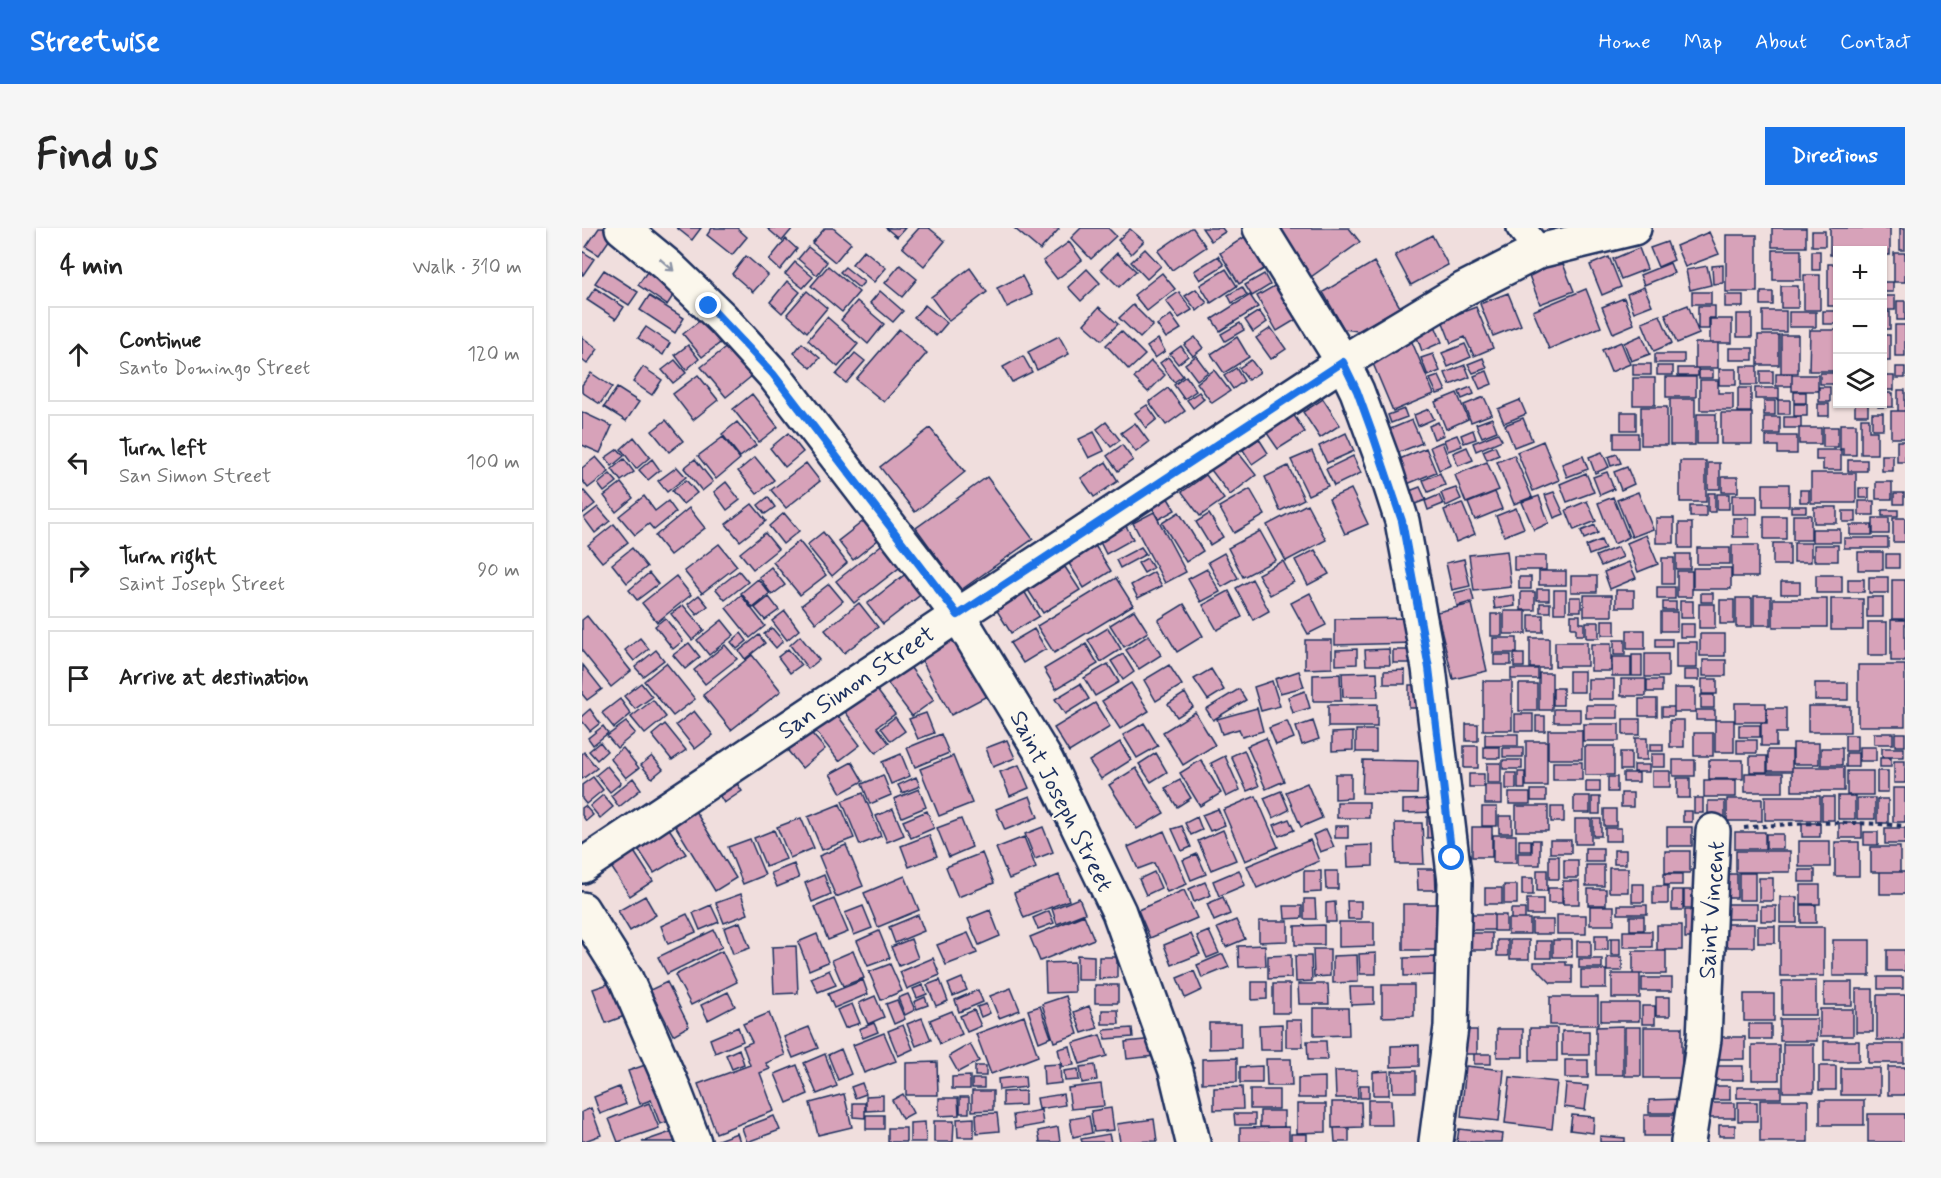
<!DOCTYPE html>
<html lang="en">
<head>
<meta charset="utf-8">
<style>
	:root { --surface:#fff; --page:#f6f6f6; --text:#222; --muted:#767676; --line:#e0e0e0; --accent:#1a73e8 }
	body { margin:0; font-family:Mynerve,sans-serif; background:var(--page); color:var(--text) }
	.controls { position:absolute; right:18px; top:18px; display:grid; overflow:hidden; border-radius:0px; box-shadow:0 2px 4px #0004 }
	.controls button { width:54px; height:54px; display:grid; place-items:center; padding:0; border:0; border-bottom:2px solid var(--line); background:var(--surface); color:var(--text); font:30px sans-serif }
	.stop { position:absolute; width:18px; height:18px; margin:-14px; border:4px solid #1a73e8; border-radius:50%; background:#fff }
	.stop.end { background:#1a73e8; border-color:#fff; box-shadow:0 2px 6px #0008 }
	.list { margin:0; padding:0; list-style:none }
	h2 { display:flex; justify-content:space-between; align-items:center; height:78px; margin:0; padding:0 24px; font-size:26px }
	h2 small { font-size:20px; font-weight:400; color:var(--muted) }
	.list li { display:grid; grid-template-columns:39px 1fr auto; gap:18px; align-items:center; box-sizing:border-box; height:96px; margin:0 12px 12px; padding:0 12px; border:2px solid var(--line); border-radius:0px }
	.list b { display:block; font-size:22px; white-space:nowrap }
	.list p { margin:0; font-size:20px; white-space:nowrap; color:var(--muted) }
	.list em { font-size:20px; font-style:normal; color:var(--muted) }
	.icon { flex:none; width:33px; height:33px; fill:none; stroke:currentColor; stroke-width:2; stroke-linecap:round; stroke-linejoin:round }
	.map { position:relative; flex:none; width:1323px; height:914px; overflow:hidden; border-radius:0px }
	header { display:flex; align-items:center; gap:36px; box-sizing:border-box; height:84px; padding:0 30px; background:var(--accent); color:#fff }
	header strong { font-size:28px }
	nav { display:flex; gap:33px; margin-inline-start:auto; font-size:21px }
	.intro { display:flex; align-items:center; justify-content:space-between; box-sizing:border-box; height:144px; padding:0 36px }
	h1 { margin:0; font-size:42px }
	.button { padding:15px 27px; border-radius:0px; background:var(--accent); color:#fff; font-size:21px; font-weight:700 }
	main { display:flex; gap:36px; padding:0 36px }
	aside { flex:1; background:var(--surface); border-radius:0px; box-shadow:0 2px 4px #0004 }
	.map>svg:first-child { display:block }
</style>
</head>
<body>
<header>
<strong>Streetwise</strong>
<nav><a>Home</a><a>Map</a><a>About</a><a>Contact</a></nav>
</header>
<div class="intro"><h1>Find us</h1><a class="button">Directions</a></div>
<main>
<aside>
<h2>4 min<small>Walk · 310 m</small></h2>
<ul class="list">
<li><svg class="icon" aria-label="ahead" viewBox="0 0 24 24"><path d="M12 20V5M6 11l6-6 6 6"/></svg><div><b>Continue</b><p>Santo Domingo Street</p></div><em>120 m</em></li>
<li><svg class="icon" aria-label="left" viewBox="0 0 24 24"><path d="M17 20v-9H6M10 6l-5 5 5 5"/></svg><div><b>Turn left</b><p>San Simon Street</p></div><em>100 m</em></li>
<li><svg class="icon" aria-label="right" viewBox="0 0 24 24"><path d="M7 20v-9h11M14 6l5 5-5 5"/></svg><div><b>Turn right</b><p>Saint Joseph Street</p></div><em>90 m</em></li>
<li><svg class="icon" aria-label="arrive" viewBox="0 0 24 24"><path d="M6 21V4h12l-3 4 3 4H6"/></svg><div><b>Arrive at destination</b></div></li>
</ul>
</aside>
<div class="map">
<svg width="1323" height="914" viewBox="0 0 1323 914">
	<rect width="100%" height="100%" fill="#f0dedd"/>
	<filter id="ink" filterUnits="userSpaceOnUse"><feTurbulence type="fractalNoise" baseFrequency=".0167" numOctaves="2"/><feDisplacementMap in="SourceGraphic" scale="12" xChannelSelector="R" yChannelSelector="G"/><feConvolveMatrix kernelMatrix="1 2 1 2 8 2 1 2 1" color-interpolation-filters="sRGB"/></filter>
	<g filter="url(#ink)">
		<path fill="#d7a2b9" stroke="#1b2f5e" stroke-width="1.5" d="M 17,0 L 24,0 L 32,5 L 17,27 L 4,19 Z
			M 95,0 L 119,0 L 110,12 Z
			M 130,0 L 155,0 L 165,9 L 150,27 L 125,7 Z
			M 185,0 L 211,0 L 200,13 Z
			M 243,0 L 251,0 L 269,15 L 253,34 L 230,15 Z
			M 304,0 L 323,0 L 315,9 Z
			M 337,0 L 347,0 L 363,13 L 342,38 L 320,19 Z
			M 432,0 L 476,0 L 477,1 L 458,22 Z
			M 499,0 L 526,0 L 534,8 L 509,31 L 489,10 Z
			M 609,0 L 611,0 L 624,19 L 590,42 L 576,23 Z
			M 620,0 L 640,0 L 643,4 L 629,13 Z
			M 688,0 L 767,0 L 778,14 L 726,51 Z
			M 1190,0 L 1224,0 L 1224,19 L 1190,19 Z
			M 1248,0 L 1308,0 L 1308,27 L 1300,27 L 1300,22 L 1256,22 L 1256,27 L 1248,27 Z
			M 1318,0 L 1323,0 L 1323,22 L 1318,22 Z
			M 548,1 L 562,13 L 549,26 L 536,12 Z
			M 1230,3 L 1243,3 L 1243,18 L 1230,18 Z
			M 1127,4 L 1137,26 L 1103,39 L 1094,18 Z
			M 667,6 L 687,38 L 657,56 L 638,25 Z
			M 850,7 L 866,37 L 829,57 L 813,27 Z
			M 1144,7 L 1175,7 L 1175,64 L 1144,64 Z
			M 204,11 L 215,21 L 198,42 L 187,32 Z
			M 487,14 L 500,32 L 475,51 L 461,33 Z
			M 1085,14 L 1092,32 L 1076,39 L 1068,20 Z
			M 226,19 L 245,34 L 235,47 L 216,31 Z
			M 1057,20 L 1065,41 L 1039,51 L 1031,31 Z
			M 563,21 L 579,38 L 565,51 L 549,34 Z
			M 282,22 L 304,40 L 292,54 L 270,36 Z
			M 1191,22 L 1219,22 L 1219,52 L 1191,52 Z
			M 0,23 L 12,31 L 1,47 L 0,47 Z
			M 1230,23 L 1238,23 L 1238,42 L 1230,42 Z
			M 535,25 L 554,43 L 537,59 L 519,41 Z
			M 1312,25 L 1323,25 L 1323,54 L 1312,54 Z
			M 164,28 L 186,47 L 171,64 L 150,46 Z
			M 636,28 L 642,37 L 618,52 L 612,43 Z
			M 1027,29 L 1039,59 L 1020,67 L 1008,37 Z
			M 979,31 L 992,63 L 958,76 L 946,45 Z
			M 213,34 L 231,49 L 221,60 L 203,46 Z
			M 792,34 L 818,79 L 776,103 L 762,101 L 741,64 Z
			M 1088,35 L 1092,45 L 1062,57 L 1058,47 Z
			M 1246,36 L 1256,36 L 1256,78 L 1246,78 Z
			M 318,37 L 335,51 L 320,69 L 303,55 Z
			M 1141,37 L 1141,55 L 1131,56 L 1130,38 Z
			M 69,38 L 98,57 L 85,77 L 56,57 Z
			M 246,38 L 277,64 L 260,84 L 229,58 Z
			M 1125,38 L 1129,57 L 1108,62 L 1104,42 Z
			M 263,39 L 282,54 L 277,60 L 258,44 Z
			M 388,40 L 405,64 L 367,93 L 349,69 Z
			M 505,41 L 518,55 L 499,73 L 486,59 Z
			M 644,41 L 655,58 L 629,75 L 618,57 Z
			M 22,42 L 56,64 L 47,77 L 13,55 Z
			M 580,45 L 593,61 L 565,83 L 552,67 Z
			M 682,46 L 688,57 L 670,68 L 663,57 Z
			M 1222,47 L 1238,47 L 1238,82 L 1222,82 Z
			M 440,48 L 450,67 L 425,79 L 415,60 Z
			M 205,53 L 218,64 L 200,85 L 188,74 Z
			M 1300,54 L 1311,54 L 1311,64 L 1300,64 Z
			M 694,57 L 715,91 L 695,103 L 675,68 Z
			M 1199,58 L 1216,58 L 1216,80 L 1199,80 Z
			M 660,59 L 665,67 L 650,75 L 646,67 Z
			M 1062,59 L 1070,77 L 1052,84 L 1045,66 Z
			M 13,60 L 42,79 L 34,91 L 5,72 Z
			M 614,61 L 625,75 L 615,83 L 603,68 Z
			M 1004,61 L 1019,99 L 967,121 L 951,83 Z
			M 225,63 L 245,80 L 225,104 L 205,86 Z
			M 298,63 L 321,83 L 311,94 L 288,75 Z
			M 597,64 L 610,82 L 597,90 L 584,73 Z
			M 1110,64 L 1129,64 L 1129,76 L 1110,76 Z
			M 1179,64 L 1191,64 L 1191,77 L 1179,77 Z
			M 926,65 L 939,97 L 911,108 L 898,76 Z
			M 668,67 L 676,79 L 638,103 L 630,91 Z
			M 1143,67 L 1161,67 L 1161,79 L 1143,79 Z
			M 67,68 L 102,90 L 93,105 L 58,82 Z
			M 1300,68 L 1313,68 L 1313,82 L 1300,82 Z
			M 1042,70 L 1052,96 L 1031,105 L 1020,79 Z
			M 275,73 L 302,96 L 286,116 L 259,92 Z
			M 1315,73 L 1323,73 L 1323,92 L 1315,92 Z
			M 343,77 L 365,95 L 354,108 L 332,89 Z
			M 551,77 L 571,97 L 558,110 L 537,90 Z
			M 1106,77 L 1117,106 L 1095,115 L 1083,86 Z
			M 1116,78 L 1133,78 L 1133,90 L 1127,90 L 1127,101 L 1116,101 Z
			M 517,79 L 536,96 L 520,112 L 502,96 Z
			M 894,79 L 911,120 L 892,128 L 883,109 L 869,115 L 860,92 Z
			M 677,83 L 685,94 L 671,104 L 663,92 Z
			M 1181,83 L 1204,83 L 1204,104 L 1181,104 Z
			M 1241,83 L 1256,83 L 1256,96 L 1241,96 Z
			M 1207,84 L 1234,84 L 1234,99 L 1207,99 Z
			M 1300,84 L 1308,84 L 1308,101 L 1300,101 Z
			M 1155,86 L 1170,86 L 1170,109 L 1155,109 Z
			M 589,87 L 599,101 L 584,110 L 575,97 Z
			M 1078,87 L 1090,115 L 1072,123 L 1060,94 Z
			M 245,89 L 276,116 L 256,139 L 226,112 Z
			M 120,91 L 138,115 L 120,129 L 101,106 Z
			M 1128,91 L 1150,91 L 1150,115 L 1128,115 Z
			M 851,93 L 860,114 L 840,123 L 832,101 Z
			M 658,95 L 662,102 L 643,113 L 639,106 Z
			M 1313,97 L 1323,97 L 1323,128 L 1313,128 Z
			M 64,99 L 88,115 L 81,127 L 56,110 Z
			M 689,100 L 704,121 L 689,131 L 674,110 Z
			M 317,101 L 345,125 L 302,174 L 274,151 Z
			M 1228,102 L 1256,102 L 1256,143 L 1227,143 Z
			M 539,103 L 563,127 L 547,142 L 524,117 Z
			M 1060,107 L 1068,126 L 1049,133 L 1042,115 Z
			M 1176,107 L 1197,107 L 1197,137 L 1176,137 Z
			M 1199,107 L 1216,107 L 1216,145 L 1199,145 Z
			M 1300,107 L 1308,107 L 1308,133 L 1300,133 Z
			M 477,108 L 487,126 L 455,142 L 446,124 Z
			M 0,109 L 16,121 L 5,136 L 0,132 Z
			M 613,109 L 621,120 L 611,128 L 602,117 Z
			M 655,109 L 667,129 L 642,145 L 629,126 Z
			M 576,111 L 583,123 L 573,130 L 565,119 Z
			M 830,114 L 852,166 L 811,183 L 789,131 Z
			M 1039,114 L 1048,136 L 1029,144 L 1020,122 Z
			M 220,115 L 238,130 L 229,140 L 212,125 Z
			M 1113,115 L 1136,115 L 1136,140 L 1113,140 Z
			M 883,116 L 889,129 L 866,139 L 860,125 Z
			M 106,117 L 117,131 L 104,142 L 93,127 Z
			M 146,118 L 170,148 L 144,169 L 119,139 Z
			M 599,118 L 606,128 L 596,136 L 588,126 Z
			M 1147,120 L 1171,120 L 1171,132 L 1147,132 Z
			M 273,125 L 283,133 L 264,155 L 254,147 Z
			M 851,126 L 858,143 L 846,148 L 839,130 Z
			M 1073,126 L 1102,126 L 1102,135 L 1073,135 Z
			M 441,128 L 450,144 L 430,154 L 421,139 Z
			M 614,128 L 626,144 L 615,152 L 603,136 Z
			M 586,129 L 601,148 L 592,154 L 578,135 Z
			M 901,130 L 905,140 L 891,145 L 886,136 Z
			M 93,132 L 104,145 L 91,155 L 80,142 Z
			M 669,132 L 678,144 L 666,152 L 657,140 Z
			M 569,133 L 583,147 L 566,164 L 552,150 Z
			M 1051,136 L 1069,136 L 1069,147 L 1051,147 Z
			M 883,137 L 888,149 L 868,157 L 863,145 Z
			M 1075,138 L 1091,138 L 1091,147 L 1075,147 Z
			M 1159,138 L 1175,138 L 1175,157 L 1159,157 Z
			M 61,139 L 80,152 L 70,167 L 51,154 Z
			M 1314,139 L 1323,139 L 1323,150 L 1314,150 Z
			M 654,140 L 662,153 L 651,161 L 642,148 Z
			M 1096,140 L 1116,140 L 1116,148 L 1096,148 Z
			M 1137,141 L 1154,141 L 1154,157 L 1137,157 Z
			M 632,142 L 648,163 L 630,175 L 615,155 Z
			M 1117,142 L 1131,142 L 1131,150 L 1117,150 Z
			M 905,143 L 910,156 L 898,161 L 892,148 Z
			M 1178,143 L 1191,143 L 1191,156 L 1178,156 Z
			M 9,145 L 30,159 L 18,176 L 0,164 L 0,157 Z
			M 1238,145 L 1254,145 L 1254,156 L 1238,156 Z
			M 1194,146 L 1210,146 L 1210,158 L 1194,158 Z
			M 116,147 L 136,172 L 111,192 L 91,166 Z
			M 1210,147 L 1236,147 L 1236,163 L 1210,163 Z
			M 604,148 L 614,163 L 602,171 L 592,157 Z
			M 857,148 L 864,163 L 855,166 L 848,151 Z
			M 1300,148 L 1312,148 L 1312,162 L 1300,162 Z
			M 1084,149 L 1114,149 L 1114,169 L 1084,169 Z
			M 1051,150 L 1073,150 L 1073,177 L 1051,177 Z
			M 1118,152 L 1136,152 L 1136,165 L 1151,165 L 1151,182 L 1118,182 Z
			M 889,159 L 892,166 L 880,171 L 877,164 Z
			M 1237,159 L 1248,159 L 1248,174 L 1237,174 Z
			M 35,160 L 57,174 L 44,193 L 22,179 Z
			M 586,160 L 603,183 L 584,197 L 567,174 Z
			M 1156,160 L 1169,160 L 1169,184 L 1156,184 Z
			M 1173,160 L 1197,160 L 1197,171 L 1173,171 Z
			M 1316,162 L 1323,162 L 1323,183 L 1316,183 Z
			M 617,164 L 622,171 L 611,180 L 605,172 Z
			M 1212,164 L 1224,164 L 1224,175 L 1212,175 Z
			M 875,165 L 886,191 L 864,201 L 853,174 Z
			M 1300,165 L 1311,165 L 1311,179 L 1296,179 L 1296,176 L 1300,176 Z
			M 170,166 L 196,199 L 177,214 L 151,181 Z
			M 902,169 L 910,186 L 889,194 L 882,177 Z
			M 741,171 L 758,197 L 738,210 L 721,184 Z
			M 1088,171 L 1113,171 L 1113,217 L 1088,217 Z
			M 938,172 L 944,186 L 922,195 L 916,181 Z
			M 1196,172 L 1208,172 L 1208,186 L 1196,186 Z
			M 1182,173 L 1193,173 L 1193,187 L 1182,187 Z
			M 1212,176 L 1225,176 L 1225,188 L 1212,188 Z
			M 1236,176 L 1247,176 L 1247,188 L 1236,188 Z
			M 1273,176 L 1286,176 L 1286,187 L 1273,187 Z
			M 565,177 L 575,191 L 564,200 L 553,185 Z
			M 1059,179 L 1085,179 L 1085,217 L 1059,217 Z
			M 707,180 L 723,204 L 696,221 L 680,198 Z
			M 822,181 L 825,189 L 809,195 L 806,187 Z
			M 847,181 L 852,191 L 836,198 L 832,187 Z
			M 1309,183 L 1323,183 L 1323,210 L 1309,210 Z
			M 0,184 L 30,198 L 18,225 L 0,217 Z
			M 1039,184 L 1054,184 L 1054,202 L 1039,202 Z
			M 1139,185 L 1170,185 L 1170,216 L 1139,216 Z
			M 1290,185 L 1301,185 L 1301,201 L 1290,201 Z
			M 1115,186 L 1134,186 L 1134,216 L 1115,216 Z
			M 1182,189 L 1198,189 L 1198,206 L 1182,206 Z
			M 1202,189 L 1219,189 L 1219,200 L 1202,200 Z
			M 910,190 L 915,203 L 900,209 L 894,196 Z
			M 941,190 L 950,212 L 932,219 L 923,197 Z
			M 1279,190 L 1287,190 L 1287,203 L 1295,203 L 1295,226 L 1279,226 Z
			M 84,192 L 101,213 L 87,224 L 70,203 Z
			M 830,192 L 840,215 L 815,225 L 806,202 Z
			M 155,194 L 174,217 L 158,229 L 140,206 Z
			M 524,194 L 538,212 L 529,219 L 515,201 Z
			M 856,194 L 862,207 L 852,211 L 847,198 Z
			M 553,195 L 567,214 L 554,224 L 539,205 Z
			M 1258,196 L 1274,196 L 1274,227 L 1261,227 L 1261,221 L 1258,221 Z
			M 1241,199 L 1256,199 L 1256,219 L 1241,219 Z
			M 348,200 L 383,244 L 333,284 L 298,239 Z
			M 1217,200 L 1239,200 L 1239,216 L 1217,216 Z
			M 891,202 L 894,211 L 882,215 L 879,207 Z
			M 512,204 L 522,223 L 507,230 L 497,211 Z
			M 206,205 L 221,224 L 203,239 L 188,220 Z
			M 764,205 L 772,223 L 745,235 L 737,218 Z
			M 916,205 L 920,212 L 894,223 L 891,215 Z
			M 1032,205 L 1056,205 L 1056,220 L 1032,220 Z
			M 875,207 L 880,218 L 866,223 L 862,212 Z
			M 1184,208 L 1215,208 L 1215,226 L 1196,226 L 1196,218 L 1184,218 Z
			M 52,209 L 68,229 L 54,241 L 39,221 Z
			M 141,209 L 158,231 L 134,251 L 116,228 Z
			M 677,211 L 686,225 L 670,236 L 661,222 Z
			M 961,213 L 977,252 L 951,263 L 935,224 Z
			M 1315,213 L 1323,213 L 1323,234 L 1315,234 Z
			M 860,214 L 869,237 L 857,242 L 848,219 Z
			M 540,217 L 551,232 L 536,243 L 525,228 Z
			M 913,218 L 917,227 L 905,232 L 901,223 Z
			M 885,219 L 891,232 L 876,238 L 871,225 Z
			M 844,220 L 854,244 L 818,259 L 808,235 Z
			M 36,221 L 42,228 L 30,238 L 23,230 Z
			M 1234,222 L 1259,222 L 1259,242 L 1241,242 L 1241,232 L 1234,232 Z
			M 655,223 L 674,247 L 648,267 L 629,242 Z
			M 730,223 L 746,258 L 726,267 L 709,232 Z
			M 1020,224 L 1027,239 L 1013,245 L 1007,229 Z
			M 1035,226 L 1039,235 L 1029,238 L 1026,229 Z
			M 932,227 L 950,269 L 932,276 L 915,234 Z
			M 1300,227 L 1311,227 L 1311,243 L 1300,243 Z
			M 771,228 L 779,245 L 752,258 L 744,241 Z
			M 1001,228 L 1006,241 L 985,249 L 980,236 Z
			M 14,229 L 27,244 L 6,260 L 0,252 L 0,240 Z
			M 173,229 L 192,252 L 175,266 L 156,243 Z
			M 42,231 L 52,244 L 39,253 L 30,241 Z
			M 70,231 L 78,242 L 66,252 L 57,242 Z
			M 113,231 L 131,254 L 120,263 L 102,240 Z
			M 1266,232 L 1285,232 L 1285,243 L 1266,243 Z
			M 1098,233 L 1124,233 L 1124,274 L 1098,274 Z
			M 524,234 L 536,253 L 512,269 L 499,250 Z
			M 905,234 L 917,262 L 884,275 L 873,247 Z
			M 224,235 L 238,253 L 204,280 L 189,262 Z
			M 1126,235 L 1138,235 L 1138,261 L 1126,261 Z
			M 706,238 L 722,271 L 698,283 L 683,249 Z
			M 95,239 L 104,249 L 85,264 L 76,253 Z
			M 1045,239 L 1052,256 L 1039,262 L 1032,244 Z
			M 1025,244 L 1032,261 L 1018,267 L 1011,249 Z
			M 858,245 L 863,257 L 846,264 L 841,252 Z
			M 1004,245 L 1012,264 L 985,274 L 978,256 Z
			M 1229,245 L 1274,245 L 1274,275 L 1229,275 Z
			M 28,246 L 35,254 L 22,264 L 16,256 Z
			M 624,247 L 642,271 L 618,288 L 600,264 Z
			M 405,249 L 451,311 L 379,362 L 334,300 Z
			M 1140,249 L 1156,249 L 1156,264 L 1140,264 Z
			M 104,252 L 115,265 L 101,276 L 90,263 Z
			M 144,254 L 158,272 L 145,282 L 132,264 Z
			M 1294,254 L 1310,254 L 1310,271 L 1294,271 Z
			M 39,255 L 51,270 L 34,284 L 22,268 Z
			M 1181,256 L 1207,256 L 1207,278 L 1181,278 Z
			M 838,259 L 844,272 L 830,277 L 825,264 Z
			M 874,260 L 879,271 L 864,278 L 859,265 Z
			M 1277,260 L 1287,260 L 1287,270 L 1277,270 Z
			M 668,261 L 683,287 L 652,305 L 637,279 Z
			M 769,261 L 786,296 L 763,306 L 747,271 Z
			M 1218,262 L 1227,262 L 1227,274 L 1218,274 Z
			M 2,263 L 13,276 L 0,286 L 0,264 Z
			M 913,264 L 920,281 L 893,292 L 886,275 Z
			M 972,264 L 982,286 L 972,290 L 963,267 Z
			M 1056,264 L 1071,301 L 1050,309 L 1035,272 Z
			M 1126,265 L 1133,265 L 1133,284 L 1126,284 Z
			M 1312,265 L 1322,265 L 1322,276 L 1312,276 Z
			M 1135,266 L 1147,266 L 1147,281 L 1135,281 Z
			M 584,267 L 593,282 L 577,291 L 568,276 Z
			M 857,267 L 861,276 L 846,282 L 843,273 Z
			M 1150,267 L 1175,267 L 1175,286 L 1150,286 Z
			M 62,268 L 73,283 L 86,273 L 94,284 L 72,302 L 67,296 L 53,307 L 37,288 Z
			M 957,268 L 967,295 L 952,302 L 940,274 Z
			M 186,269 L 193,279 L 183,286 L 176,277 Z
			M 1031,269 L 1047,309 L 1032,316 L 1016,275 Z
			M 1005,273 L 1014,293 L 992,302 L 984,282 Z
			M 1277,273 L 1292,273 L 1292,287 L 1277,287 Z
			M 880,275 L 893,306 L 874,314 L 862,282 Z
			M 170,276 L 184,293 L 158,313 L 144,296 Z
			M 725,276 L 744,312 L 704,333 L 685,297 Z
			M 1108,278 L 1124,278 L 1124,289 L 1108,289 Z
			M 1209,278 L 1224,278 L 1224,284 L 1209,284 Z
			M 16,279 L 28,293 L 13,305 L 2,290 Z
			M 1232,279 L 1255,279 L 1255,295 L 1232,295 Z
			M 107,280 L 123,300 L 88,327 L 73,308 Z
			M 934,280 L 942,300 L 922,308 L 914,288 Z
			M 1300,282 L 1316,282 L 1316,288 L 1300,288 Z
			M 1261,283 L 1274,283 L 1274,294 L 1261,294 Z
			M 572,284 L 604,344 L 583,355 L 551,295 Z
			M 597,284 L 621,323 L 604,334 L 580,295 Z
			M 202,285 L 217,303 L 201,316 L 187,298 Z
			M 627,286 L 641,309 L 628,317 L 614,294 Z
			M 1211,287 L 1229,287 L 1229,312 L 1211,312 Z
			M 288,288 L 302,307 L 271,332 L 256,313 Z
			M 1182,288 L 1204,288 L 1204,311 L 1182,311 Z
			M 1074,290 L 1092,290 L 1092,315 L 1074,315 Z
			M 1151,290 L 1167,290 L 1167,309 L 1151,309 Z
			M 1291,290 L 1307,290 L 1307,306 L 1291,306 Z
			M 1311,290 L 1323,290 L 1323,314 L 1311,314 Z
			M 1097,295 L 1110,295 L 1110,320 L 1097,320 Z
			M 32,296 L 46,314 L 20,334 L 6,317 Z
			M 543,296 L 551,311 L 524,326 L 516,310 Z
			M 1013,297 L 1016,305 L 1002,311 L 999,303 Z
			M 1268,297 L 1290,297 L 1290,307 L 1268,307 Z
			M 1230,301 L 1258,301 L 1258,314 L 1230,314 Z
			M 678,303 L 694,332 L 661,349 L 646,320 Z
			M 241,304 L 265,335 L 250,348 L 225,317 Z
			M 183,305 L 196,321 L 171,341 L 158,325 Z
			M 1064,307 L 1076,336 L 1056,344 L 1045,315 Z
			M 308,310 L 326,333 L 272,375 L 254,353 Z
			M 1262,310 L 1306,310 L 1306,320 L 1262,320 Z
			M 1019,312 L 1023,321 L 1007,327 L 1004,318 Z
			M 217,313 L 244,347 L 218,367 L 191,334 Z
			M 1191,315 L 1208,315 L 1208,337 L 1191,337 Z
			M 1212,315 L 1229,315 L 1229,334 L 1212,334 Z
			M 137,316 L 155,338 L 120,365 L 102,343 Z
			M 512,316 L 529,343 L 502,360 L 485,332 Z
			M 1150,317 L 1176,317 L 1176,349 L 1150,349 Z
			M 1232,317 L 1256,317 L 1256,333 L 1232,333 Z
			M 559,319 L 564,326 L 538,340 L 534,332 Z
			M 1036,319 L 1041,329 L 1019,338 L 1014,328 Z
			M 50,320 L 65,339 L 45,355 L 30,336 Z
			M 1115,320 L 1148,320 L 1148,336 L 1115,336 Z
			M 733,322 L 747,346 L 726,357 L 713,332 Z
			M 925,323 L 929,359 L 892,363 L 887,327 Z
			M 1276,324 L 1301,324 L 1301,342 L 1276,342 Z
			M 642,325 L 656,350 L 640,359 L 626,334 Z
			M 1094,326 L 1108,326 L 1108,341 L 1094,341 Z
			M 1304,326 L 1317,326 L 1317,340 L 1304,340 Z
			M 932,328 L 964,328 L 964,342 L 932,342 Z
			M 565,330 L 571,340 L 562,345 L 556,335 Z
			M 1080,330 L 1092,330 L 1092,356 L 1080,356 Z
			M 882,331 L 888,358 L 870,362 L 864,335 Z
			M 701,333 L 712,354 L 688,367 L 676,346 Z
			M 1047,334 L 1054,350 L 1028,361 L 1022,344 Z
			M 189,339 L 203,357 L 190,367 L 177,349 Z
			M 483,339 L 498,362 L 461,385 L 446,362 Z
			M 1111,340 L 1149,340 L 1149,361 L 1111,361 Z
			M 330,341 L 346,361 L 301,396 L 285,376 Z
			M 625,341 L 638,364 L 619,374 L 606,351 Z
			M 157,343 L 166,354 L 143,372 L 134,361 Z
			M 957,343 L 984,343 L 984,357 L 957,357 Z
			M 1095,343 L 1110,343 L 1110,369 L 1095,369 Z
			M 572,344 L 580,358 L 556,370 L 549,357 Z
			M 67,345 L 76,356 L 55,372 L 47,362 Z
			M 1234,347 L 1260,347 L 1260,365 L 1234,365 Z
			M 94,348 L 109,367 L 75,394 L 60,375 Z
			M 989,348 L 1015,348 L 1015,364 L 989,364 Z
			M 937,349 L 949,349 L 949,361 L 937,361 Z
			M 1287,349 L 1306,349 L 1306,365 L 1287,365 Z
			M 534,350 L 551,377 L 472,425 L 455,398 Z
			M 176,351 L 188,366 L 171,380 L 159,365 Z
			M 670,351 L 687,383 L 671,392 L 654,360 Z
			M 1266,351 L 1282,351 L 1282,364 L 1266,364 Z
			M 1310,352 L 1323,352 L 1323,391 L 1310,391 Z
			M 1199,354 L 1218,354 L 1218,366 L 1199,366 Z
			M 247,356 L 261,373 L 234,395 L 220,377 Z
			M 1075,359 L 1093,359 L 1093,371 L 1075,371 Z
			M 889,361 L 892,373 L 875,378 L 872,365 Z
			M 955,361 L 967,361 L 967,372 L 955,372 Z
			M 972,362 L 984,362 L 984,385 L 972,385 Z
			M 1034,362 L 1052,362 L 1052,379 L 1034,379 Z
			M 442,363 L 457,388 L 429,405 L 414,381 Z
			M 647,363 L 660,389 L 635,402 L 621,377 Z
			M 939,364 L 953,364 L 953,382 L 939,382 Z
			M 728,365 L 744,397 L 726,406 L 709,375 Z
			M 1119,365 L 1131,365 L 1131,374 L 1119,374 Z
			M 117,367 L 126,378 L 115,387 L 106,376 Z
			M 159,367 L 183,398 L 168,410 L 144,380 Z
			M 932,367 L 933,378 L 913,381 L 911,370 Z
			M 1002,367 L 1030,367 L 1030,388 L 1002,388 Z
			M 1172,368 L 1189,368 L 1189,397 L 1172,397 Z
			M 187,369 L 197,382 L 183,392 L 173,380 Z
			M 988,369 L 999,369 L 999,383 L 988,383 Z
			M 1285,369 L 1301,369 L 1301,389 L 1285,389 Z
			M 1154,370 L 1170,370 L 1170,399 L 1154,399 Z
			M 1191,371 L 1245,371 L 1245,399 L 1191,399 Z
			M 1249,371 L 1281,371 L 1281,402 L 1249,402 Z
			M 1138,372 L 1152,372 L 1152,396 L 1138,396 Z
			M 1098,373 L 1111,373 L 1111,390 L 1098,390 Z
			M 1081,374 L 1094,374 L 1094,382 L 1081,382 Z
			M 277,375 L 296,399 L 262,425 L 243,402 Z
			M 958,375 L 968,375 L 968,384 L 958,384 Z
			M 602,376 L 621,408 L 595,424 L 576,392 Z
			M 890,376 L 905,443 L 871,451 L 855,384 Z
			M 1117,376 L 1133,376 L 1133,400 L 1117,400 Z
			M 101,377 L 122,402 L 110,412 L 89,386 Z
			M 552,382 L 566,404 L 542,419 L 528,397 Z
			M 203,383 L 217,402 L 205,412 L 190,393 Z
			M 922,383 L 944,383 L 944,406 L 922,406 Z
			M 1079,384 L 1095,384 L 1095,403 L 1079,403 Z
			M 909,386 L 920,386 L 920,408 L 909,408 Z
			M 947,387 L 961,387 L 961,404 L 947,404 Z
			M 989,387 L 998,387 L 998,395 L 1002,395 L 1002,407 L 994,407 L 994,400 L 989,400 Z
			M 5,388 L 49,443 L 29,459 L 0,423 L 0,392 Z
			M 83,390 L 101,413 L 91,421 L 73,398 Z
			M 832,390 L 833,415 L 753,417 L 753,391 Z
			M 140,392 L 152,407 L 127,427 L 115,412 Z
			M 1020,392 L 1033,392 L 1033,407 L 1020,407 Z
			M 1309,392 L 1323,392 L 1323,433 L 1309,433 Z
			M 1004,394 L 1017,394 L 1017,410 L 1004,410 Z
			M 1286,394 L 1305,394 L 1305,427 L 1286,427 Z
			M 1098,396 L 1112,396 L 1112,409 L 1098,409 Z
			M 190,400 L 201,413 L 194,420 L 182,406 Z
			M 526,400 L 539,421 L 519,434 L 506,412 Z
			M 452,401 L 464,421 L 441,435 L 428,415 Z
			M 1045,402 L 1063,402 L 1063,421 L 1045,421 Z
			M 159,405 L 165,413 L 155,421 L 149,414 Z
			M 374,405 L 407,467 L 369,487 L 336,425 Z
			M 1118,406 L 1143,406 L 1143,428 L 1118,428 Z
			M 177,407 L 183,415 L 163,431 L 157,423 Z
			M 567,407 L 579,427 L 557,441 L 544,422 Z
			M 218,408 L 237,432 L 226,441 L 208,417 Z
			M 58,410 L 67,421 L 52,433 L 43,422 Z
			M 911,410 L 935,410 L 935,425 L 911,425 Z
			M 948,410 L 967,410 L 967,440 L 948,440 Z
			M 1074,411 L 1090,411 L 1090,419 L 1074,419 Z
			M 723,412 L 750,412 L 750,440 L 723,441 Z
			M 1032,412 L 1043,412 L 1043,427 L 1032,427 Z
			M 973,414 L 1005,414 L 1005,438 L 973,438 Z
			M 1094,414 L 1115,414 L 1115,440 L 1094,440 Z
			M 107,415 L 118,429 L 103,441 L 91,427 Z
			M 504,416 L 516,436 L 474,461 L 462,441 Z
			M 1009,416 L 1029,416 L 1029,443 L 1009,443 Z
			M 143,417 L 155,431 L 123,456 L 112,442 Z
			M 206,421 L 219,437 L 208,445 L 196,429 Z
			M 775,421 L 775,436 L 754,437 L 754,422 Z
			M 807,421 L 808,437 L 784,437 L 783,422 Z
			M 74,422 L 82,432 L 61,448 L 53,439 Z
			M 811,422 L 829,422 L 829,435 L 811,435 Z
			M 541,426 L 552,444 L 541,452 L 529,433 Z
			M 932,426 L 942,426 L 942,439 L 932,439 Z
			M 1063,426 L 1086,426 L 1086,449 L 1063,449 Z
			M 170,427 L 199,463 L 149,502 L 121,467 Z
			M 912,427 L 929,427 L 929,437 L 912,437 Z
			M 1050,427 L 1060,427 L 1060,448 L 1050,448 Z
			M 1030,429 L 1049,429 L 1049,448 L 1030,448 Z
			M 1121,432 L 1144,432 L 1144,448 L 1121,448 Z
			M 84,435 L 113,471 L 91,488 L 62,453 Z
			M 326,436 L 352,472 L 330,488 L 303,452 Z
			M 526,436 L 537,454 L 513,468 L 502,450 Z
			M 1,437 L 20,461 L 5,472 L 0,466 Z
			M 587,437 L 600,457 L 574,473 L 562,452 Z
			M 1276,437 L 1323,437 L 1323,498 L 1276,498 Z
			M 629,441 L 642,462 L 626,472 L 612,451 Z
			M 929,441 L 956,441 L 956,451 L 929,451 Z
			M 823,442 L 823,456 L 802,456 L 802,443 Z
			M 1102,442 L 1117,442 L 1117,452 L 1102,452 Z
			M 717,443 L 722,459 L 698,465 L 693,451 Z
			M 987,443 L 1002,443 L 1002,464 L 987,464 Z
			M 795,444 L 796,469 L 761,469 L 760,445 Z
			M 957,445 L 970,445 L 970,482 L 957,482 Z
			M 758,446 L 759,473 L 731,473 L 731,447 Z
			M 1006,451 L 1032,451 L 1032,471 L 1006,471 Z
			M 1039,451 L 1064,451 L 1064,468 L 1039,468 Z
			M 1120,451 L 1135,451 L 1135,466 L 1120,466 Z
			M 1065,452 L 1080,452 L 1080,464 L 1065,464 Z
			M 690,453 L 698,478 L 679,483 L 672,459 Z
			M 901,453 L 930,453 L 930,502 L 901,502 Z
			M 289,454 L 313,486 L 295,499 L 307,515 L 294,525 L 258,477 Z
			M 59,455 L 70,469 L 53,481 L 42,468 Z
			M 549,455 L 567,483 L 538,501 L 520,473 Z
			M 1233,455 L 1266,455 L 1266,472 L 1233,472 Z
			M 498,456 L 507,471 L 483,486 L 473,471 Z
			M 937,456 L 955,456 L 955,483 L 937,483 Z
			M 827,457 L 842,457 L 842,480 L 827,480 Z
			M 971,460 L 981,460 L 981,477 L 971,477 Z
			M 1092,460 L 1113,460 L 1113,484 L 1092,484 Z
			M 657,461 L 664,472 L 631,492 L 624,481 Z
			M 723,463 L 728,480 L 711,485 L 706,469 Z
			M 603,465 L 611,479 L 595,489 L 586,476 Z
			M 1119,467 L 1132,467 L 1132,480 L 1119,480 Z
			M 38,471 L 49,486 L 32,500 L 20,485 Z
			M 1057,471 L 1075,471 L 1075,488 L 1057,488 Z
			M 71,472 L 84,489 L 63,506 L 49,489 Z
			M 513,475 L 528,499 L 487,524 L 472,500 Z
			M 1153,475 L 1184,475 L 1184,494 L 1153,494 Z
			M 795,476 L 795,499 L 746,499 L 746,477 Z
			M 1004,477 L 1036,477 L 1036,490 L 1004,490 Z
			M 1226,478 L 1268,478 L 1268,504 L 1226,504 Z
			M 1080,479 L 1092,479 L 1092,488 L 1080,488 Z
			M 250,480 L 278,517 L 257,533 L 228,496 Z
			M 675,480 L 681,503 L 660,509 L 657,501 L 640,506 L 635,491 Z
			M 1185,480 L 1204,480 L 1204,505 L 1194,505 L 1194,518 L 1179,518 L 1179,495 L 1185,495 Z
			M 8,481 L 18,495 L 8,503 L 0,493 L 0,488 Z
			M 972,481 L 998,481 L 998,494 L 972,494 Z
			M 1114,482 L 1133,482 L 1133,492 L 1114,492 Z
			M 112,483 L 131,507 L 113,521 L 94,497 Z
			M 613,484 L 633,517 L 601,537 L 581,504 Z
			M 344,485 L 352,505 L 336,511 L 327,491 Z
			M 933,486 L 951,486 L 951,503 L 933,503 Z
			M 954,488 L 963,488 L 963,503 L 954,503 Z
			M 313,489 L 323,503 L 309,513 L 299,500 Z
			M 1041,491 L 1058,491 L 1058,507 L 1041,507 Z
			M 1088,492 L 1102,492 L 1102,519 L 1088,519 Z
			M 1133,492 L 1152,492 L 1152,524 L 1133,524 Z
			M 705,493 L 712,510 L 694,517 L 687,500 Z
			M 731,493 L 737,511 L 720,517 L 714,499 Z
			M 44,494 L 53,505 L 35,520 L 25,508 Z
			M 562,495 L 576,518 L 555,530 L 541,507 Z
			M 83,496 L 104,522 L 90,532 L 70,507 Z
			M 884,496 L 896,496 L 896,513 L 884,513 Z
			M 1001,496 L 1037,496 L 1037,513 L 1001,513 Z
			M 1157,497 L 1178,497 L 1178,509 L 1157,509 Z
			M 21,498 L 26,505 L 11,517 L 6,510 Z
			M 225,500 L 243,521 L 220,540 L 202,518 Z
			M 774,502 L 794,502 L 794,524 L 774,524 Z
			M 966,502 L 1000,502 L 1000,531 L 966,531 Z
			M 771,504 L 771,522 L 750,523 L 750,505 Z
			M 1112,505 L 1131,505 L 1131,528 L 1112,528 Z
			M 1292,505 L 1311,505 L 1311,516 L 1292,516 Z
			M 1313,505 L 1323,505 L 1323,518 L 1313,518 Z
			M 359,506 L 367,525 L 333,539 L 325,520 Z
			M 903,506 L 936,506 L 936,518 L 903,518 Z
			M 1263,507 L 1275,507 L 1275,523 L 1263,523 Z
			M 684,510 L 702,553 L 684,561 L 665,518 Z
			M 1053,510 L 1065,510 L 1065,532 L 1053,532 Z
			M 425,512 L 433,530 L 411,539 L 404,520 Z
			M 1155,512 L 1175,512 L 1175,525 L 1155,525 Z
			M 944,513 L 965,513 L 965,558 L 944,558 Z
			M 18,514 L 25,523 L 15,532 L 7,523 Z
			M 538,514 L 549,532 L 519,551 L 507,533 Z
			M 1211,515 L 1237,515 L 1237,536 L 1211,536 Z
			M 1068,516 L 1081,516 L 1081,523 L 1068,523 Z
			M 882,518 L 896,518 L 896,540 L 882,540 Z
			M 1003,518 L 1032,518 L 1032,547 L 1003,547 Z
			M 902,519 L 918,519 L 918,530 L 902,530 Z
			M 1277,519 L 1294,519 L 1294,533 L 1277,533 Z
			M 41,520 L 57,540 L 44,550 L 28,530 Z
			M 921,520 L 941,520 L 941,529 L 921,529 Z
			M 1239,520 L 1260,520 L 1260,537 L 1239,537 Z
			M 1300,520 L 1322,520 L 1322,529 L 1300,529 Z
			M 662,522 L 677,558 L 665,563 L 649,528 Z
			M 1186,522 L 1210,522 L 1210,543 L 1186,543 Z
			M 2,524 L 15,540 L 0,551 L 0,526 Z
			M 1038,524 L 1049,524 L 1049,542 L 1038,542 Z
			M 574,525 L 585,544 L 569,554 L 557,536 Z
			M 1264,525 L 1276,525 L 1276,539 L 1264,539 Z
			M 319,526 L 328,548 L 309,556 L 300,534 Z
			M 1069,526 L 1083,526 L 1083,539 L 1069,539 Z
			M 70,528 L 81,541 L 70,550 L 59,537 Z
			M 371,528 L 390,575 L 357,588 L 338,541 Z
			M 643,528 L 658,562 L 644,569 L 629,535 Z
			M 1168,528 L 1185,528 L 1185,544 L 1168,544 Z
			M 1298,530 L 1309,530 L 1309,539 L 1298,539 Z
			M 619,532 L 639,565 L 618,578 L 598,545 Z
			M 781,532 L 836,533 L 835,566 L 780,565 Z
			M 921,532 L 940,532 L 940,541 L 921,541 Z
			M 1091,532 L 1113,532 L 1113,548 L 1091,548 Z
			M 1127,532 L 1161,532 L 1161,551 L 1127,551 Z
			M 1312,533 L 1323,533 L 1323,555 L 1312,555 Z
			M 270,534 L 281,553 L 259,565 L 248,546 Z
			M 971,534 L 1000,534 L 1000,552 L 971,552 Z
			M 905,535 L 919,535 L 919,555 L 905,555 Z
			M 437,537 L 447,560 L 428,568 L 418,544 Z
			M 1052,537 L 1067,537 L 1067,544 L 1052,544 Z
			M 25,538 L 39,555 L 28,564 L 14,547 Z
			M 1210,539 L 1262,539 L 1262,563 L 1210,563 Z
			M 554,540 L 582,585 L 555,601 L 527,557 Z
			M 1070,543 L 1088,543 L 1088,559 L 1070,559 Z
			M 1265,543 L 1291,543 L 1291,567 L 1265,567 Z
			M 1295,543 L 1306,543 L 1306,564 L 1295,564 Z
			M 936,544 L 943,544 L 943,561 L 936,561 Z
			M 924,545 L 934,545 L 934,561 L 924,561 Z
			M 1041,545 L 1057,545 L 1057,554 L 1041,554 Z
			M 1163,545 L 1201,545 L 1201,564 L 1163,564 Z
			M 753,546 L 769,546 L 769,570 L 753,571 Z
			M 887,546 L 902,546 L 902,559 L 887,559 Z
			M 301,547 L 309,567 L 288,576 L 280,556 Z
			M 150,548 L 160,563 L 142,575 L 133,560 Z
			M 11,549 L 21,562 L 4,576 L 0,571 L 0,557 Z
			M 334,549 L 338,558 L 320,565 L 316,557 Z
			M 1026,549 L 1035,549 L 1035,564 L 1026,564 Z
			M 51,550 L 59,561 L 37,579 L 29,568 Z
			M 1095,550 L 1108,550 L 1108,570 L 1095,570 Z
			M 598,552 L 609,570 L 595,579 L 583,560 Z
			M 1122,552 L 1154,552 L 1154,569 L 1122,569 Z
			M 1004,553 L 1018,553 L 1018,564 L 1004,564 Z
			M 725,555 L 740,590 L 719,599 L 704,564 Z
			M 903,557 L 920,557 L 920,576 L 903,576 Z
			M 1311,560 L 1323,560 L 1323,594 L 1311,594 Z
			M 337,561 L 344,579 L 320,589 L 312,571 Z
			M 949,562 L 964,562 L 964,573 L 949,573 Z
			M 699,563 L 707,582 L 691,590 L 682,570 Z
			M 281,565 L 299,608 L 278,617 L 260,573 Z
			M 927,565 L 948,565 L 948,576 L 927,576 Z
			M 1039,565 L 1051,565 L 1051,579 L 1039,579 Z
			M 21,567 L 31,579 L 18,590 L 8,578 Z
			M 448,568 L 456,589 L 423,602 L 414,581 Z
			M 674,568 L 696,619 L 663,633 L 641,582 Z
			M 992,568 L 1008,568 L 1008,585 L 992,585 Z
			M 1183,568 L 1238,568 L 1238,592 L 1183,592 Z
			M 1256,568 L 1273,568 L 1273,591 L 1256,591 Z
			M 1010,569 L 1018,569 L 1018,586 L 1010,586 Z
			M 1240,569 L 1252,569 L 1252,592 L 1240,592 Z
			M 1112,570 L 1121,570 L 1121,585 L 1112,585 Z
			M 1275,570 L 1293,570 L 1293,591 L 1275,591 Z
			M 854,571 L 854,584 L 821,585 L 821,572 Z
			M 1145,571 L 1180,571 L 1180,593 L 1145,593 Z
			M 1295,571 L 1306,571 L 1306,595 L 1295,595 Z
			M 1126,573 L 1143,573 L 1143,594 L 1126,594 Z
			M 755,574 L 787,574 L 787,590 L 755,590 Z
			M 258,576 L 272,610 L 240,622 L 226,589 Z
			M 3,578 L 11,587 L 4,593 L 0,587 L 0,580 Z
			M 934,578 L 966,578 L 966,603 L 934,603 Z
			M 900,579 L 915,579 L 915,598 L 900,598 Z
			M 969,579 L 982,579 L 982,594 L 969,594 Z
			M 112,581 L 154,650 L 133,663 L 91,594 Z
			M 311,581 L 322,607 L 305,614 L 294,588 Z
			M 636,581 L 643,597 L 628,603 L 620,587 Z
			M 1022,581 L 1034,581 L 1034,598 L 1022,598 Z
			M 345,583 L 352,600 L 329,610 L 321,593 Z
			M 1101,583 L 1110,583 L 1110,594 L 1101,594 Z
			M 917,588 L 930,588 L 930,605 L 917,605 Z
			M 615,589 L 620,602 L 609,607 L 603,595 Z
			M 845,589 L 858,589 L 859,609 L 845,610 Z
			M 219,590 L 232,620 L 208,630 L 195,599 Z
			M 379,591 L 390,619 L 367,629 L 355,600 Z
			M 707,591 L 712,602 L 697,608 L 692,597 Z
			M 993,591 L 1009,591 L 1009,616 L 993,616 Z
			M 1011,591 L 1019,591 L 1019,608 L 1011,608 Z
			M 813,595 L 840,595 L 842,636 L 814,636 Z
			M 1220,595 L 1238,595 L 1238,609 L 1220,609 Z
			M 1257,595 L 1280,595 L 1280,610 L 1257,610 Z
			M 600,598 L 609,619 L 600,623 L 590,601 Z
			M 753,598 L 766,598 L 766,610 L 753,610 Z
			M 86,599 L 104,626 L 72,645 L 55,619 Z
			M 461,599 L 471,624 L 453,631 L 443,606 Z
			M 890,599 L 910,599 L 910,629 L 890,629 Z
			M 1085,599 L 1110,599 L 1110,618 L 1085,618 Z
			M 1023,600 L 1039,600 L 1039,613 L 1023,613 Z
			M 1303,600 L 1323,600 L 1323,616 L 1303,616 Z
			M 744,601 L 752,619 L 738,624 L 731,607 Z
			M 192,602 L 204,631 L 184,639 L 172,610 Z
			M 641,602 L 654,632 L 629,642 L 616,613 Z
			M 582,603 L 605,656 L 585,664 L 572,635 L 556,641 L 546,619 Z
			M 1153,604 L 1183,604 L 1183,621 L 1153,621 Z
			M 1282,604 L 1296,604 L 1296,617 L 1282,617 Z
			M 1184,606 L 1201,606 L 1201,621 L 1184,621 Z
			M 347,607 L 355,628 L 327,639 L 319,618 Z
			M 911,607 L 934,607 L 934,635 L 911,635 Z
			M 442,609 L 454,640 L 427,651 L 414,620 Z
			M 168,611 L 183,647 L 161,656 L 146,619 Z
			M 728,612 L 737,633 L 675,660 L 665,638 Z
			M 937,612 L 949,612 L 949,623 L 937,623 Z
			M 950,612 L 958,612 L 958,637 L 936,637 L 936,625 L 950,625 Z
			M 968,612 L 989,612 L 989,625 L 968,625 Z
			M 1217,613 L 1248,613 L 1248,639 L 1217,639 Z
			M 1253,614 L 1277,614 L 1277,648 L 1253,648 Z
			M 264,617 L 281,658 L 254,669 L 237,628 Z
			M 791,617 L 791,638 L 766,639 L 765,618 Z
			M 1289,619 L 1318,619 L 1318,644 L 1289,644 Z
			M 1003,620 L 1021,620 L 1021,634 L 1003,634 Z
			M 51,622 L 71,653 L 48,668 L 28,637 Z
			M 1032,622 L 1044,622 L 1044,636 L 1032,636 Z
			M 1083,623 L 1108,623 L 1108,645 L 1083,645 Z
			M 1154,623 L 1208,623 L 1208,644 L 1154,644 Z
			M 400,625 L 412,655 L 376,669 L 364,639 Z
			M 615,626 L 624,646 L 609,652 L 601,632 Z
			M 967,628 L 977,628 L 977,651 L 967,651 Z
			M 982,632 L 996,632 L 996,650 L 982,650 Z
			M 212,636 L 217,650 L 195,659 L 189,645 Z
			M 1004,637 L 1022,637 L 1022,658 L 1004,658 Z
			M 1027,640 L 1046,640 L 1046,664 L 1027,664 Z
			M 835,641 L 853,641 L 854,662 L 836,662 Z
			M 657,642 L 663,657 L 637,668 L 631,653 Z
			M 955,642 L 965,642 L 965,663 L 955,663 Z
			M 1217,642 L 1233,642 L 1233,654 L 1217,654 Z
			M 722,643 L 739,643 L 739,664 L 722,665 Z
			M 743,643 L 756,643 L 756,661 L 744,661 Z
			M 572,644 L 579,660 L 564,667 L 557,651 Z
			M 1298,644 L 1323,644 L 1323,666 L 1298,666 Z
			M 1157,645 L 1173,645 L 1173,672 L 1157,672 Z
			M 1082,646 L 1100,646 L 1100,657 L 1082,657 Z
			M 1146,646 L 1155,646 L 1155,670 L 1146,670 Z
			M 242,647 L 249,666 L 230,674 L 223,655 Z
			M 477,647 L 487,672 L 442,690 L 432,665 Z
			M 323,648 L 337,682 L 296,699 L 282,665 Z
			M 940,650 L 951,650 L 951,667 L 940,667 Z
			M 1177,650 L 1191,650 L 1191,673 L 1177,673 Z
			M 981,653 L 997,653 L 997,676 L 981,676 Z
			M 623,654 L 629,667 L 612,674 L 607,661 Z
			M 1050,656 L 1062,656 L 1062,674 L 1050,674 Z
			M 922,657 L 935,657 L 935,676 L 922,676 Z
			M 1219,657 L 1238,657 L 1238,676 L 1219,676 Z
			M 1071,658 L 1086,658 L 1086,676 L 1071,676 Z
			M 903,660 L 920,660 L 920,676 L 903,676 Z
			M 966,660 L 980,660 L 980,675 L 966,675 Z
			M 1006,661 L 1024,661 L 1024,677 L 1006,677 Z
			M 602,662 L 615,690 L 568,710 L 556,682 Z
			M 1090,662 L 1101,662 L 1101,682 L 1090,682 Z
			M 1102,662 L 1116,662 L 1116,680 L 1102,680 Z
			M 159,666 L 166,686 L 142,695 L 134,675 Z
			M 63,668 L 74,687 L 48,703 L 36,683 Z
			M 641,669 L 648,686 L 632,693 L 625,676 Z
			M 1198,669 L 1215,669 L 1215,695 L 1198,695 Z
			M 497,670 L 503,685 L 475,696 L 470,681 Z
			M 252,671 L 266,704 L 246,712 L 233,679 Z
			M 722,671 L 733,671 L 734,691 L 722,691 Z
			M 945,671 L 961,671 L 961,687 L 945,687 Z
			M 765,673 L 779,673 L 779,691 L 766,691 Z
			M 753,674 L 754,694 L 744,694 L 744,675 Z
			M 821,676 L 856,676 L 857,722 L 821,722 Z
			M 1129,676 L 1175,676 L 1175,691 L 1129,691 Z
			M 129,677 L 137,694 L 118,702 L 111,685 Z
			M 1036,677 L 1065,677 L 1065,686 L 1036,686 Z
			M 1219,677 L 1234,677 L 1234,695 L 1219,695 Z
			M 281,678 L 290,700 L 272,707 L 263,685 Z
			M 702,678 L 720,678 L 720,690 L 703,691 Z
			M 1008,678 L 1032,678 L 1032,697 L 1008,697 Z
			M 1179,678 L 1194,678 L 1194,693 L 1179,693 Z
			M 929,681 L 943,681 L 943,691 L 929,691 Z
			M 408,682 L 418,708 L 397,717 L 386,691 Z
			M 1103,682 L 1120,682 L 1120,710 L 1103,710 Z
			M 467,683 L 472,695 L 456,701 L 451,690 Z
			M 105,686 L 114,704 L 86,716 L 79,698 Z
			M 889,686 L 912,686 L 912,702 L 889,702 Z
			M 336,687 L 342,703 L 313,715 L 307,699 Z
			M 502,687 L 512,711 L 458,733 L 448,709 Z
			M 912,687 L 924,687 L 924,703 L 912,703 Z
			M 975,687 L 1004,687 L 1004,706 L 975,706 Z
			M 1048,688 L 1062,688 L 1062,702 L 1048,702 Z
			M 926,691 L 948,691 L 948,706 L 926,706 Z
			M 654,692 L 663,711 L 644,719 L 635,700 Z
			M 950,692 L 971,692 L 971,706 L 950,706 Z
			M 677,693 L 706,693 L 706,713 L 677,714 Z
			M 158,694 L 168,720 L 151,726 L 142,700 Z
			M 757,694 L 792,694 L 792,718 L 757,719 Z
			M 1140,696 L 1172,696 L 1172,719 L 1140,719 Z
			M 742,697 L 742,717 L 713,717 L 713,698 Z
			M 1075,697 L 1100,697 L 1100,722 L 1075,722 Z
			M 1176,698 L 1193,698 L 1193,715 L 1176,715 Z
			M 1198,699 L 1242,699 L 1242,748 L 1198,748 Z
			M 132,702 L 140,719 L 85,746 L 76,729 Z
			M 297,703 L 308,730 L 286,738 L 275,713 Z
			M 627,703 L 637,725 L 625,730 L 615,708 Z
			M 1041,703 L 1070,703 L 1070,719 L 1041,719 Z
			M 386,705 L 395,725 L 364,737 L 355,717 Z
			M 887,705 L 910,705 L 910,722 L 887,722 Z
			M 235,706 L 246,734 L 227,742 L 216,714 Z
			M 609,706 L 618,726 L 590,737 L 582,717 Z
			M 1013,707 L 1026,707 L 1026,722 L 1013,722 Z
			M 1029,710 L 1038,710 L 1038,727 L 1029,727 Z
			M 329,711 L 336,730 L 317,738 L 309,719 Z
			M 915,712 L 926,712 L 926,728 L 915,728 Z
			M 928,712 L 947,712 L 947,731 L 928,731 Z
			M 971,712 L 990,712 L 990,729 L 971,729 Z
			M 1251,712 L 1288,712 L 1288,748 L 1251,748 Z
			M 954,713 L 969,713 L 969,730 L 954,730 Z
			M 995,713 L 1009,713 L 1009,729 L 995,729 Z
			M 683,717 L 684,738 L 657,739 L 656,718 Z
			M 214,718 L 216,765 L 192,766 L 190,719 Z
			M 731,721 L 748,721 L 748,748 L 732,749 Z
			M 1305,722 L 1323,722 L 1323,743 L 1305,743 Z
			M 140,723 L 155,754 L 109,777 L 93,747 Z
			M 271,723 L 282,750 L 261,758 L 250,732 Z
			M 1051,723 L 1084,723 L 1084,746 L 1051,746 Z
			M 794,725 L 794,746 L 778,746 L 777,726 Z
			M 641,726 L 647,739 L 620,750 L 615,737 Z
			M 495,727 L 512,728 L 512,752 L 495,752 Z
			M 709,727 L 709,750 L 686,751 L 686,728 Z
			M 775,727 L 776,754 L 751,755 L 751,728 Z
			M 713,728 L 729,728 L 730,753 L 714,754 Z
			M 517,729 L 535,729 L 535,750 L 517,751 Z
			M 856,729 L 856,747 L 822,748 L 822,730 Z
			M 1025,729 L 1040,729 L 1040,743 L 1025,743 Z
			M 351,730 L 358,747 L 325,761 L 318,744 Z
			M 997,731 L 1020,731 L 1020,740 L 997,740 Z
			M 492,734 L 493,764 L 464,765 L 463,735 Z
			M 952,734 L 984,734 L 984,737 L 990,737 L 990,755 L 969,755 L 952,738 Z
			M 308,736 L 320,763 L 299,772 L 287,744 Z
			M 247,742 L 254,757 L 236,764 L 229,750 Z
			M 999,742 L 1024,742 L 1024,760 L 999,760 Z
			M 612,743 L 620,762 L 603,770 L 595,750 Z
			M 1030,746 L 1058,746 L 1058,770 L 1030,770 Z
			M 1296,749 L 1321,749 L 1321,761 L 1296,761 Z
			M 380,750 L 385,762 L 371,768 L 366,756 Z
			M 1060,750 L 1090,750 L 1090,763 L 1060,763 Z
			M 281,752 L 286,766 L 252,780 L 246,766 Z
			M 358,752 L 366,773 L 354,778 L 345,757 Z
			M 35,753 L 48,786 L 24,795 L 11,761 Z
			M 1200,753 L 1234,753 L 1234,787 L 1200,787 Z
			M 85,754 L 107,798 L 91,807 L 68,762 Z
			M 670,754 L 685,754 L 685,771 L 670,772 Z
			M 1242,754 L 1270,754 L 1270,777 L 1242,777 Z
			M 691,756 L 708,756 L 708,785 L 691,785 Z
			M 716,756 L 746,756 L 747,776 L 717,776 Z
			M 341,757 L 345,766 L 335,770 L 331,761 Z
			M 513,757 L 536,757 L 536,775 L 513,775 Z
			M 800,757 L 832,757 L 832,788 L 800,789 Z
			M 768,759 L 792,759 L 792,776 L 769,777 Z
			M 429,760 L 438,782 L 417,790 L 408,768 Z
			M 1274,761 L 1291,761 L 1291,804 L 1274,804 Z
			M 396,762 L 401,774 L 377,784 L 373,772 Z
			M 146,764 L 153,778 L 126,792 L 119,777 Z
			M 326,766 L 333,782 L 323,787 L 316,770 Z
			M 1162,766 L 1192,766 L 1192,793 L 1162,793 Z
			M 1295,767 L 1323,767 L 1323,812 L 1295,812 Z
			M 293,768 L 302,789 L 286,796 L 277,775 Z
			M 484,768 L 496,806 L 472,814 L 460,776 Z
			M 343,769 L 346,777 L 335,781 L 332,774 Z
			M 968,769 L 1016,769 L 1016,797 L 968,797 Z
			M 1074,769 L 1088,769 L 1088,788 L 1074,788 Z
			M 315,772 L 323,791 L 312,796 L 304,776 Z
			M 1019,775 L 1057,775 L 1057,793 L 1019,793 Z
			M 270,776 L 278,795 L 263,800 L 255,782 Z
			M 404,776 L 408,785 L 399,789 L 395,779 Z
			M 458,778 L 469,809 L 457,814 L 446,782 Z
			M 507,778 L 516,800 L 500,805 L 492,784 Z
			M 1060,778 L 1073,778 L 1073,796 L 1060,796 Z
			M 732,780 L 766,780 L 767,807 L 732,808 Z
			M 1238,781 L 1271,781 L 1271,808 L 1238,808 Z
			M 392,782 L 399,798 L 385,804 L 378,788 Z
			M 520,782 L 536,782 L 537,796 L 520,796 Z
			M 370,783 L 380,806 L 358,816 L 348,792 Z
			M 187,785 L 203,827 L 184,835 L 188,841 L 178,845 L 192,883 L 134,905 L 116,856 L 168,837 L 161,818 L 170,814 L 161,796 Z
			M 442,788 L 456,828 L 409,846 L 394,806 Z
			M 340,790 L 349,812 L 334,818 L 325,796 Z
			M 1198,791 L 1235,791 L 1235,813 L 1198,813 Z
			M 704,792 L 720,792 L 721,819 L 704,819 Z
			M 292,795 L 296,804 L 281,810 L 277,801 Z
			M 627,795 L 659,795 L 659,820 L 627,821 Z
			M 700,796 L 700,822 L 678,822 L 677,797 Z
			M 1167,796 L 1189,796 L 1189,811 L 1167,811 Z
			M 321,797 L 331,821 L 316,828 L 306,803 Z
			M 1041,798 L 1041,847 L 1014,847 L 1014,799 Z
			M 156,799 L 161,813 L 133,825 L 128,811 Z
			M 227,799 L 236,820 L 211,830 L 202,809 Z
			M 1043,799 L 1059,799 L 1059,848 L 1043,848 Z
			M 1062,799 L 1100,799 L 1100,850 L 1062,850 Z
			M 550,800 L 551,809 L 523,811 L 522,802 Z
			M 948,800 L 975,800 L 975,833 L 948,833 Z
			M 915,801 L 941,801 L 941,829 L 915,829 Z
			M 880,802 L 895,802 L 895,826 L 880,826 Z
			M 980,803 L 1007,803 L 1007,827 L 980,827 Z
			M 302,805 L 314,833 L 282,845 L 271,817 Z
			M 518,807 L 525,828 L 498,836 L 491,815 Z
			M 1126,809 L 1163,809 L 1163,831 L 1126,831 Z
			M 572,811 L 573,828 L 545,831 L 543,814 Z
			M 725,813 L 744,813 L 745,832 L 726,832 Z
			M 1242,813 L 1277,813 L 1277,833 L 1242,833 Z
			M 388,816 L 397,833 L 376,844 L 367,828 Z
			M 1201,816 L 1232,816 L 1232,864 L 1201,864 Z
			M 1286,816 L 1322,816 L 1322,835 L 1286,835 Z
			M 837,817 L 837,838 L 809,839 L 809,818 Z
			M 1170,817 L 1197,817 L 1197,852 L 1170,852 Z
			M 488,818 L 492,837 L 480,839 L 476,821 Z
			M 157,821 L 162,836 L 150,841 L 144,827 Z
			M 259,821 L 269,846 L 256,852 L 246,827 Z
			M 243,826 L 255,858 L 235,866 L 222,835 Z
			M 892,826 L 909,826 L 909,836 L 892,836 Z
			M 655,830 L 655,854 L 620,855 L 620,831 Z
			M 684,831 L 709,831 L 710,858 L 685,858 Z
			M 983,832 L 1006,832 L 1006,850 L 983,850 Z
			M 75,833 L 96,890 L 78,896 L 69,872 L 58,876 L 46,843 Z
			M 355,834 L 356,867 L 324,867 L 324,835 Z
			M 478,836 L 479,855 L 462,857 L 461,837 Z
			M 215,837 L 226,866 L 205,875 L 193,846 Z
			M 513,837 L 515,852 L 500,855 L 498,839 Z
			M 393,838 L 404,838 L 404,848 L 393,848 Z
			M 680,838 L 680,855 L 658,855 L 658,839 Z
			M 884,838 L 922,842 L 917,893 L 879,889 Z
			M 1134,838 L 1161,838 L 1161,852 L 1134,852 Z
			M 1237,838 L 1254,838 L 1254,862 L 1237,862 Z
			M 1306,839 L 1323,839 L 1323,867 L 1306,867 Z
			M 1259,840 L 1298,840 L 1298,867 L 1259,867 Z
			M 496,841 L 497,852 L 483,853 L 482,843 Z
			M 753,843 L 775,843 L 776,870 L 754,870 Z
			M 807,843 L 807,867 L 791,867 L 791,844 Z
			M 810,843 L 834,843 L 834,864 L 811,864 Z
			M 388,848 L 388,861 L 370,861 L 370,849 Z
			M 443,848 L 444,859 L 417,862 L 416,851 Z
			M 743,849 L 743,870 L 716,870 L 716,850 Z
			M 928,849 L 975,854 L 970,901 L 923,895 Z
			M 390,851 L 402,851 L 402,860 L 390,860 Z
			M 280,855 L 284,866 L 273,870 L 269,859 Z
			M 519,856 L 522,878 L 489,881 L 486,860 Z
			M 984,856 L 1006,858 L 1003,882 L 982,879 Z
			M 778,857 L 787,857 L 787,870 L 778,870 Z
			M 1128,858 L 1148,858 L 1148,872 L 1128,872 Z
			M 37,859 L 44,876 L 18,886 L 12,869 Z
			M 660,859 L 661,881 L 632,882 L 632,860 Z
			M 1155,859 L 1199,859 L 1199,870 L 1155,870 Z
			M 668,862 L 697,862 L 697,881 L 668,881 Z
			M 390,863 L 411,863 L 411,882 L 390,883 Z
			M 443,863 L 443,877 L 421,878 L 421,864 Z
			M 262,866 L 270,899 L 236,907 L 228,875 Z
			M 321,866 L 331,885 L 320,891 L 310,872 Z
			M 481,866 L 483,877 L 457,881 L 455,870 Z
			M 301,867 L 301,882 L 284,883 L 284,868 Z
			M 378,869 L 387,869 L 387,885 L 378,885 Z
			M 357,870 L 376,870 L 377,887 L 357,888 Z
			M 1098,871 L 1099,885 L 1067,885 L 1067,872 Z
			M 786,872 L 809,872 L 810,897 L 786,897 Z
			M 1178,872 L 1226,872 L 1226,914 L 1178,914 Z
			M 1238,872 L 1282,872 L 1282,897 L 1238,897 Z
			M 750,874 L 779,874 L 780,899 L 750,900 Z
			M 1156,874 L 1175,874 L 1175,893 L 1156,893 Z
			M 67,875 L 77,900 L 36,914 L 27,891 Z
			M 271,875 L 283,875 L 283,890 L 271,889 Z
			M 1125,875 L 1153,875 L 1153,890 L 1125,890 Z
			M 715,876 L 744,876 L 744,904 L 715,905 Z
			M 9,880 L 19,907 L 0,914 L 0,884 Z
			M 529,880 L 532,902 L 512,904 L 509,883 Z
			M 459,882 L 461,896 L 433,901 L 431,887 Z
			M 678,883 L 702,883 L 702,899 L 678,899 Z
			M 415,885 L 417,903 L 395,905 L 394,886 Z
			M 652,886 L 673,886 L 673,897 L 653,897 Z
			M 1286,886 L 1323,886 L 1323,914 L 1286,914 Z
			M 284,887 L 302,887 L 302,901 L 284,901 Z
			M 990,887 L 1012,889 L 1011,905 L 988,902 Z
			M 1062,887 L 1099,887 L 1099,908 L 1062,908 Z
			M 192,888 L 198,902 L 165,914 L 160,900 Z
			M 507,888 L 510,905 L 491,909 L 488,891 Z
			M 392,890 L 392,909 L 376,909 L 375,891 Z
			M 572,891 L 575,913 L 538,914 L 535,896 Z
			M 352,893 L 372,893 L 371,914 L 352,914 Z
			M 343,894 L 344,914 L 328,914 L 328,895 Z
			M 1137,897 L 1153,897 L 1153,908 L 1137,908 Z
			M 476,899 L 478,914 L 458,914 L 456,903 Z
			M 707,899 L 707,914 L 658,914 L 658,900 Z
			M 306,900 L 324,900 L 324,914 L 306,914 Z
			M 752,900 L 767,900 L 767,914 L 753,914 Z
			M 877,901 L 921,906 L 920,914 L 875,914 Z
			M 89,904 L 93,914 L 60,914 Z
			M 155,905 L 158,914 L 134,914 L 133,913 Z
			M 527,906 L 529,914 L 500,914 L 499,911 Z
			M 709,906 L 725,906 L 725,914 L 709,914 Z
			M 1018,908 L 1043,910 L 1043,914 L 1018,914 Z"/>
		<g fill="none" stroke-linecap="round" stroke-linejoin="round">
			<g stroke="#1b2f5e" stroke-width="32">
				<path id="pedestrian" d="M 939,0 L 957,23"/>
			</g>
			<g stroke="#1b2f5e" stroke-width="38">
				<path id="minor" d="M 678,0 L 761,134 L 775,163 L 799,228 L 820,293 L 847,440 L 873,654 L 869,799 L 854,914
					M 376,387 L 464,532 L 537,684 L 594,843 L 611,914
					M 1106,914 L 1122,811 L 1131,603"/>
			</g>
			<g stroke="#1b2f5e" stroke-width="38">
				<path id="tertiary" d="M 40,0 L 86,38 L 141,91 L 191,146 L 376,387
					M 0,681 L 44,751 L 91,859 L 112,914"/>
			</g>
			<g stroke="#1b2f5e" stroke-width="38">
				<path id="secondary" d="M 0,638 L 376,387 L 761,134 L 882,61 L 957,23 L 1052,0"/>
			</g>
			<path stroke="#1b2f5e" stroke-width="4" stroke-dasharray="4.5 4.5" stroke-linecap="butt" d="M 1162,600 C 1216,594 1269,593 1323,598"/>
			<use href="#pedestrian" stroke="#fbf7ec" stroke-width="27"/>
			<use href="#minor" stroke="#fbf7ec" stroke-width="33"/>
			<use href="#tertiary" stroke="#fbf7ec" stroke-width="33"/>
			<use href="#secondary" stroke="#fbf7ec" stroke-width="33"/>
		</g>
		<defs><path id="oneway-shaft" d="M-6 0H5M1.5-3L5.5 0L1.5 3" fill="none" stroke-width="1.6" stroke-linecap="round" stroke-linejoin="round" transform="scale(1.5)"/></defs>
		<use stroke="#8b93a5" href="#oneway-shaft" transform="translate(85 37) rotate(41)"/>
	</g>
	<g fill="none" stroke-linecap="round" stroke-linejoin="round" filter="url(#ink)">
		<path stroke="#1a73e8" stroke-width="8" d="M 127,78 L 191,146 L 376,387 L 761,134 L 775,163 L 791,207 L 820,293 L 847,440 L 870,630"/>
	</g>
	<g text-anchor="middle" stroke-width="4.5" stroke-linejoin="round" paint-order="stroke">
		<g font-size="24" fill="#1b2f5e" stroke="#fbf7ec">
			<text transform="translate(274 454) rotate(-34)" y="8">San Simon Street</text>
			<text transform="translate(480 573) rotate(63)" y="8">Saint Joseph Street</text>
			<text transform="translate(1129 682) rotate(-86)" y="8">Saint Vincent</text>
		</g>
	</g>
</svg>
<div class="controls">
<button>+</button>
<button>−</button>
<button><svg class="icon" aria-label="layers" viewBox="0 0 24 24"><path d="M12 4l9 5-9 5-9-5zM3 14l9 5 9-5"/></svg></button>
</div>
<div class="stop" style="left:870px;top:630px"></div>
<div class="stop end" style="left:127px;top:78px"></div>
</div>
</main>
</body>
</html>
